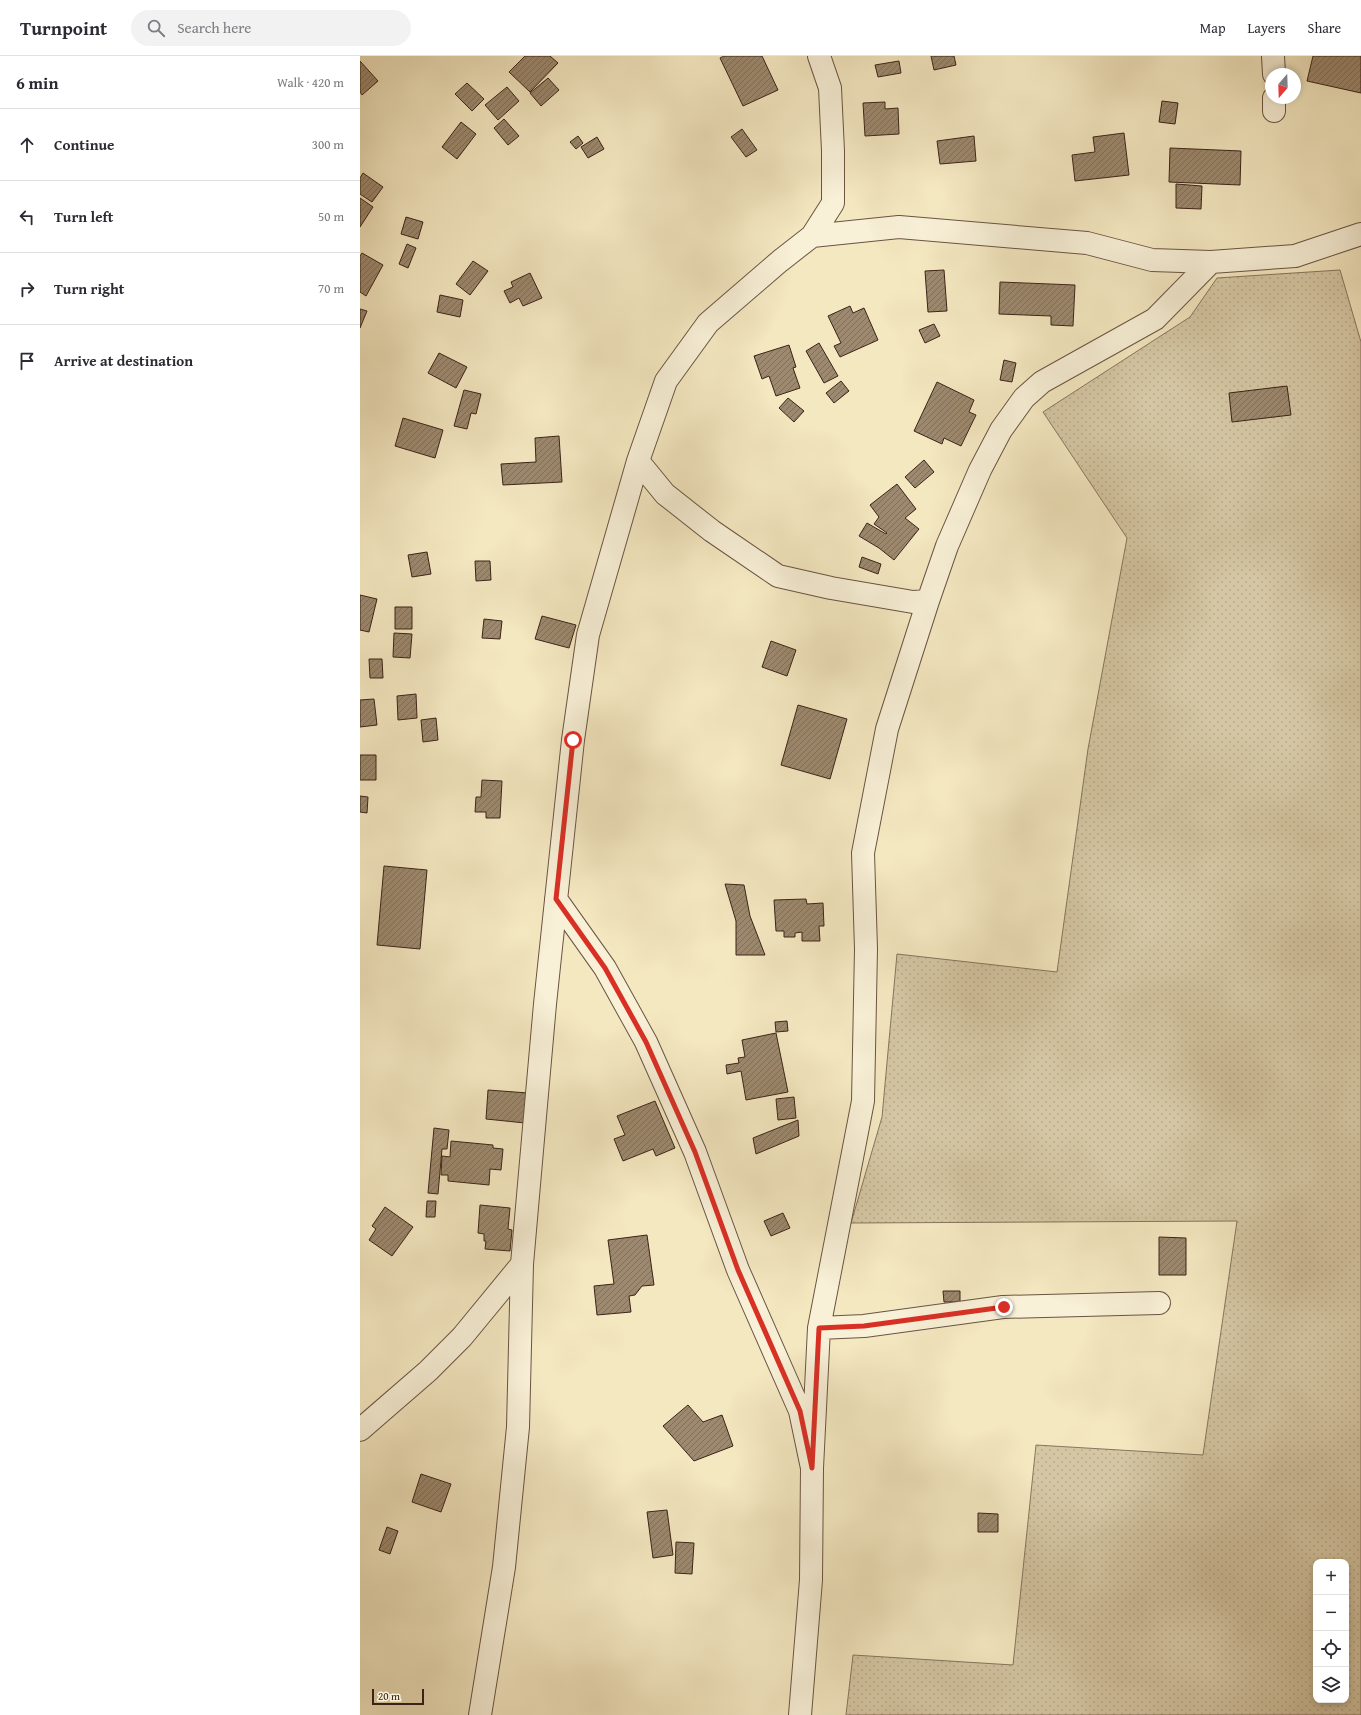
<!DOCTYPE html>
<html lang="en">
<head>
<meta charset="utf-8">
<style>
	:root { --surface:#fff; --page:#f2f2f3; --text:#2b2b33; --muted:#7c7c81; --line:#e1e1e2 }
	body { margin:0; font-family:"Gentium Book Plus",serif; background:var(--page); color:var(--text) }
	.controls { position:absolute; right:12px; bottom:12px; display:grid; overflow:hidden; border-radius:8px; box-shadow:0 2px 6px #0003 }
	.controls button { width:36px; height:36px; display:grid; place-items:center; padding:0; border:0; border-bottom:1px solid var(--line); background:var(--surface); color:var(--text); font:20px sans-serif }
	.compass { position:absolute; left:905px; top:12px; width:36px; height:36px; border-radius:50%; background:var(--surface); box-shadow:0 2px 6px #0003; rotate:199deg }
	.scale { position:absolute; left:12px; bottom:10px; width:52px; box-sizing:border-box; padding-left:4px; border:2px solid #3c2317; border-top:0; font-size:11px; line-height:14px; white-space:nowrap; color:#3c2317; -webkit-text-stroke:3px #f8f0d7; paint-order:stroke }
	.stop { position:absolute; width:12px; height:12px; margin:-9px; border:3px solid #d93025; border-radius:50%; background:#fff }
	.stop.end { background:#d93025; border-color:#fff; box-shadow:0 1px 4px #0008 }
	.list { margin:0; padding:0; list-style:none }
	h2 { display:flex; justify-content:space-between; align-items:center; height:52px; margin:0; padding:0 16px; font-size:17px }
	h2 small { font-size:13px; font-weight:400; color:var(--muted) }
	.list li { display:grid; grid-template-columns:26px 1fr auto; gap:12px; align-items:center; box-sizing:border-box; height:72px; padding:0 16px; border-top:1px solid var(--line) }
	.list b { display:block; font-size:15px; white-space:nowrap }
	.list em { font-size:13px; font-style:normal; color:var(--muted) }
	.icon { flex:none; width:22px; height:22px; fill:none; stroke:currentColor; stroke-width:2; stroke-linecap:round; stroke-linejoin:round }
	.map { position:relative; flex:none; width:1001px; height:1659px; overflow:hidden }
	header { display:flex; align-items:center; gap:24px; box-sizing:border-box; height:56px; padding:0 20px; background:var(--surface); border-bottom:1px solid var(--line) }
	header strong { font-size:19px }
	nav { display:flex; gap:22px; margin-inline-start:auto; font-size:14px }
	.search { width:280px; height:36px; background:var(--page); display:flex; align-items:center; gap:10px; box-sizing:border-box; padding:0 14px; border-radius:22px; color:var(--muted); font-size:15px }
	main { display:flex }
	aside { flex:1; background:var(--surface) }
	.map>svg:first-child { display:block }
</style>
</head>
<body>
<header>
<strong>Turnpoint</strong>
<div class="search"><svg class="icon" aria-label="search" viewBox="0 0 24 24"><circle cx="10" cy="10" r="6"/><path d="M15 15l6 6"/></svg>Search here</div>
<nav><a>Map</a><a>Layers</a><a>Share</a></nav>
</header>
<main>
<aside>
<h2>6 min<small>Walk · 420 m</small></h2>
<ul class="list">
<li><svg class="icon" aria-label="ahead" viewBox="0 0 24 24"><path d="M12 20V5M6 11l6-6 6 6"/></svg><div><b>Continue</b></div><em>300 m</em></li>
<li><svg class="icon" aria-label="left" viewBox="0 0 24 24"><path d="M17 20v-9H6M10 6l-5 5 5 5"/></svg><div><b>Turn left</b></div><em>50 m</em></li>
<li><svg class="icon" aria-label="right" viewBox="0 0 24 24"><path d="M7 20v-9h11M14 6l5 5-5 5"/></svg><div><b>Turn right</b></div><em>70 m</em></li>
<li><svg class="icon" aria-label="arrive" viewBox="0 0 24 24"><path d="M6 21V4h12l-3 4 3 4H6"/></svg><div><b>Arrive at destination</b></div></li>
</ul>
</aside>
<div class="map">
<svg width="1001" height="1659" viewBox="0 0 1001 1659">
	<defs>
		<pattern id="grass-dots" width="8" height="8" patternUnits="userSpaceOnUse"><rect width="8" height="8" fill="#d5c7a4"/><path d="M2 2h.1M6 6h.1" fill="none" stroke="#b8ab8c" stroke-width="1.8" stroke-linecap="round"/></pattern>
		<pattern id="building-hatch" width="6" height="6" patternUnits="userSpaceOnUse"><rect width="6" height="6" fill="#9c896f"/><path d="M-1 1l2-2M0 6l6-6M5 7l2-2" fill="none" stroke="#80705a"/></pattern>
	</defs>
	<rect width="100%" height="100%" fill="#f4e8c1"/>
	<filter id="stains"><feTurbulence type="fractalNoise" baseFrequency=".005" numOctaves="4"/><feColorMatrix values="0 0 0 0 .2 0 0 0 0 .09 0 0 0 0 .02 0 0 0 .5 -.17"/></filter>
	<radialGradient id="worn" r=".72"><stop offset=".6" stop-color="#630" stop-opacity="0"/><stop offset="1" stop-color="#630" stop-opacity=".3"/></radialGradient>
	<path fill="url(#grass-dots)" stroke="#88755e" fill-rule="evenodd" d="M 980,214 L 1001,286 L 1001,1659 L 486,1659 L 493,1599 L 653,1609 L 676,1389 L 843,1399 L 877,1165 L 491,1167 L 522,1061 L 537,898 L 697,916 L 728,693 L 767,482 L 683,356 L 830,261 L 857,222 ZM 956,1506 L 986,1506 L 986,1644 L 956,1644 Z"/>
	<path fill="url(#building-hatch)" stroke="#3c2317" d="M 165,0 L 190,0 L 198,7 L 170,36 L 149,16 Z
		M 364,0 L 402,0 L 418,34 L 383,50 L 360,2 Z
		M 571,0 L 594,0 L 596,9 L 574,14 Z
		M 953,0 L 1001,0 L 1001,37 L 947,25 Z
		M 0,5 L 18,25 L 2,39 L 0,36 Z
		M 539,5 L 541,17 L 518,21 L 515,9 Z
		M 188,22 L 199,34 L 181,50 L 170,37 Z
		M 107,27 L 124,43 L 112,55 L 95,38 Z
		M 147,31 L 159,45 L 138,64 L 125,49 Z
		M 802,45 L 818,47 L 815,68 L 799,66 Z
		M 525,46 L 525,53 L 538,52 L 539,78 L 505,80 L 503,47 Z
		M 144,63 L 159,80 L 148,89 L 134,72 Z
		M 101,66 L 116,78 L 97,103 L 82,91 Z
		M 382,73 L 397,94 L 386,101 L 371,81 Z
		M 764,77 L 769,119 L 715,125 L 712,99 L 735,96 L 733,81 Z
		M 218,80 L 223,87 L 216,93 L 210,86 Z
		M 614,80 L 616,105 L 580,108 L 577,85 Z
		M 237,81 L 244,93 L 228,102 L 221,91 Z
		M 810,92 L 881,95 L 880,129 L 809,126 Z
		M 3,117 L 23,131 L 12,146 L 0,138 L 0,122 Z
		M 816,128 L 842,130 L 841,153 L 816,152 Z
		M 0,142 L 13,151 L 0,171 Z
		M 46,161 L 63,166 L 58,183 L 41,178 Z
		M 47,188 L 56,192 L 48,212 L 39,208 Z
		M 2,197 L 23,209 L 6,240 L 0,236 L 0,200 Z
		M 113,205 L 128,215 L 110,239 L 96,228 Z
		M 584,214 L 587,255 L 568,256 L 565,215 Z
		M 170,217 L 182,242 L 163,250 L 159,242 L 150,247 L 144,235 L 153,231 L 151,226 Z
		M 640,226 L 715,229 L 713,270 L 691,269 L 691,260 L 639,258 Z
		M 80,239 L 103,244 L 100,261 L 77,256 Z
		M 490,250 L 493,257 L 504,252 L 518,284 L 480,301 L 474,290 L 481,287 L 468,260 Z
		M 0,253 L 7,255 L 0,272 Z
		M 574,268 L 580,280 L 565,287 L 559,274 Z
		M 459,287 L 478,320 L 464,327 L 446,295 Z
		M 429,289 L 436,311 L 433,312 L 440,332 L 416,340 L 409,320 L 402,323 L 394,300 Z
		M 79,297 L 107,311 L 96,332 L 68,317 Z
		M 644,304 L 656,307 L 652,326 L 640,324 Z
		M 481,325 L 489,335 L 474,347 L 466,337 Z
		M 577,326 L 614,344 L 609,356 L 616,359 L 601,390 L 584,382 L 582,388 L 554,375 Z
		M 927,330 L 931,359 L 872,366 L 869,337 Z
		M 104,334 L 121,338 L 116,358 L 111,357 L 107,373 L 94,370 Z
		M 428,342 L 444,355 L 434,366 L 419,352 Z
		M 43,362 L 83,374 L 75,402 L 35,390 Z
		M 199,380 L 202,426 L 143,429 L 141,408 L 176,406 L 175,382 Z
		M 564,404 L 574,416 L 555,432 L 545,421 Z
		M 537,428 L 556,453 L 545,462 L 559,473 L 534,504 L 519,492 L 499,480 L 507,467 L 526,478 L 527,477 L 514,468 L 519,461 L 510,449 Z
		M 67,496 L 71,518 L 52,521 L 48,499 Z
		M 502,501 L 521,508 L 518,518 L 499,511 Z
		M 115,505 L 130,505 L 131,524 L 116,525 Z
		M 0,539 L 17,543 L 9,576 L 0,574 Z
		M 35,551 L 52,551 L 52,573 L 35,573 Z
		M 182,560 L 216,569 L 209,592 L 175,583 Z
		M 124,563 L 142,565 L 140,583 L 122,582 Z
		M 34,577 L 52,578 L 50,602 L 33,601 Z
		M 411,585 L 436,594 L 427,620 L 402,611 Z
		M 9,603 L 22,603 L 23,622 L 10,622 Z
		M 56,638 L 57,662 L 38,664 L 37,640 Z
		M 14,643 L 17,669 L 0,671 L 0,644 Z
		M 438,649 L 487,663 L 470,723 L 421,709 Z
		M 76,662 L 78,684 L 63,686 L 61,664 Z
		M 0,699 L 16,699 L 16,724 L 0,724 Z
		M 122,724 L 142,725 L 140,762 L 126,762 L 126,756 L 115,756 L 116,741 L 121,741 Z
		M 0,740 L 8,741 L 7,757 L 0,756 Z
		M 24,810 L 67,814 L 60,893 L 17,889 Z
		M 365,828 L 384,829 L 390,860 L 405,899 L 376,899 L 376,865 Z
		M 446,843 L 447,848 L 463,847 L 464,870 L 459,870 L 460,885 L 442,885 L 442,876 L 435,877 L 435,881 L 424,881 L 424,875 L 416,875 L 414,844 Z
		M 427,965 L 428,975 L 416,976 L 415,966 Z
		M 416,977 L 428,1036 L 386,1044 L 381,1015 L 367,1018 L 366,1009 L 379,1007 L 378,1002 L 385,1001 L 382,984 Z
		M 128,1034 L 168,1037 L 165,1067 L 126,1063 Z
		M 434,1041 L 436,1062 L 418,1064 L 416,1043 Z
		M 295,1045 L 315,1092 L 296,1100 L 293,1093 L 263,1105 L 254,1083 L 265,1079 L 257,1060 Z
		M 438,1064 L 439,1080 L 396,1098 L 393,1082 Z
		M 74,1072 L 89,1074 L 87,1093 L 82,1093 L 78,1138 L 68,1137 Z
		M 91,1085 L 133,1089 L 133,1092 L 143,1093 L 141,1114 L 130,1113 L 129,1129 L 88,1125 L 88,1119 L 81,1119 L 82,1100 L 90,1101 Z
		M 67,1145 L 76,1145 L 75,1161 L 66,1161 Z
		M 120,1149 L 150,1152 L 148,1173 L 152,1174 L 150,1195 L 125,1193 L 126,1185 L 124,1185 L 124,1178 L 118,1177 Z
		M 25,1151 L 53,1171 L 32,1200 L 9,1184 L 16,1173 L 12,1170 Z
		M 423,1157 L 430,1172 L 411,1180 L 404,1165 Z
		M 287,1179 L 294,1229 L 282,1230 L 275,1239 L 269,1240 L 271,1256 L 237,1259 L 234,1230 L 254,1228 L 248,1184 Z
		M 799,1181 L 826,1182 L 826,1219 L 799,1219 Z
		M 583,1235 L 600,1235 L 600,1246 L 584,1246 Z
		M 328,1349 L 343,1366 L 362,1359 L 373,1390 L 334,1405 L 303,1370 Z
		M 61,1418 L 91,1428 L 81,1456 L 52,1446 Z
		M 307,1454 L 313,1499 L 293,1502 L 287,1456 Z
		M 618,1457 L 638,1458 L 638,1476 L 618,1476 Z
		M 27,1471 L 38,1475 L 30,1498 L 19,1494 Z
		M 316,1486 L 334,1487 L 332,1518 L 315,1517 Z"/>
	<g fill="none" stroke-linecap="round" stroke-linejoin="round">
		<g stroke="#6a5442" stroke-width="24">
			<path id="minor" d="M 913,0 L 914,18
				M 914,42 L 914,55
				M 452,180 L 539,171 L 727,187 L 792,204 L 851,206 L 935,200 L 1001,178
				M 278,405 L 305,438 L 352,475 L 418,520 L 471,532 L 553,546 L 568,545
				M 196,843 L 245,912 L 286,986 L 335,1096 L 378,1214 L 440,1355 L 452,1412 L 451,1524 L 440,1659
				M 459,1272 L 504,1270 L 643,1251 L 799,1247
				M 0,1374 L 68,1315 L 102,1281 L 162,1208
				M 452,1412 L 459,1272 L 503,1045 L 506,893 L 503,797 L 527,673 L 568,545 L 587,490 L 620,414 L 641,374 L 664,342 L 682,326 L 795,263 L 851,206
				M 120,1659 L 144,1511 L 158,1371 L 162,1208 L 173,1083 L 185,948 L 213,684 L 228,579 L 278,405 L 306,325 L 348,267 L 420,205 L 452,180 L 473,147 L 473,95 L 470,32 L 459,0"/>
		</g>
		<use href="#minor" stroke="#f8f0d7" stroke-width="22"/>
	</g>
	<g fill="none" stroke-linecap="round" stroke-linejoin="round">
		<path stroke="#d93025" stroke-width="5" d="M 213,684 L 196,843 L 245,912 L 286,986 L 335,1096 L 378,1214 L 440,1355 L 452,1412 L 459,1272 L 504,1270 L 644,1251"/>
	</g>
	<rect width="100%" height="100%" filter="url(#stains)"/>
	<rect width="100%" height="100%" fill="url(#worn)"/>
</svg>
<div class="controls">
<button>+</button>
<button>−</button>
<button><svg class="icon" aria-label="locate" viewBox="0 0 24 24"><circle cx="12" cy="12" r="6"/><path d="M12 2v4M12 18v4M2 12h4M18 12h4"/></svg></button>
<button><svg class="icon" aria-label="layers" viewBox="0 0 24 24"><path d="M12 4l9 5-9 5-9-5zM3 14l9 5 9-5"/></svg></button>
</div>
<svg class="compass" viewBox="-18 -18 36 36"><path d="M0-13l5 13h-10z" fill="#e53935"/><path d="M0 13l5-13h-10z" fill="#7c7c81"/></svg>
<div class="scale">20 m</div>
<div class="stop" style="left:213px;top:684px"></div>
<div class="stop end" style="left:644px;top:1251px"></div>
</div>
</main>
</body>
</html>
